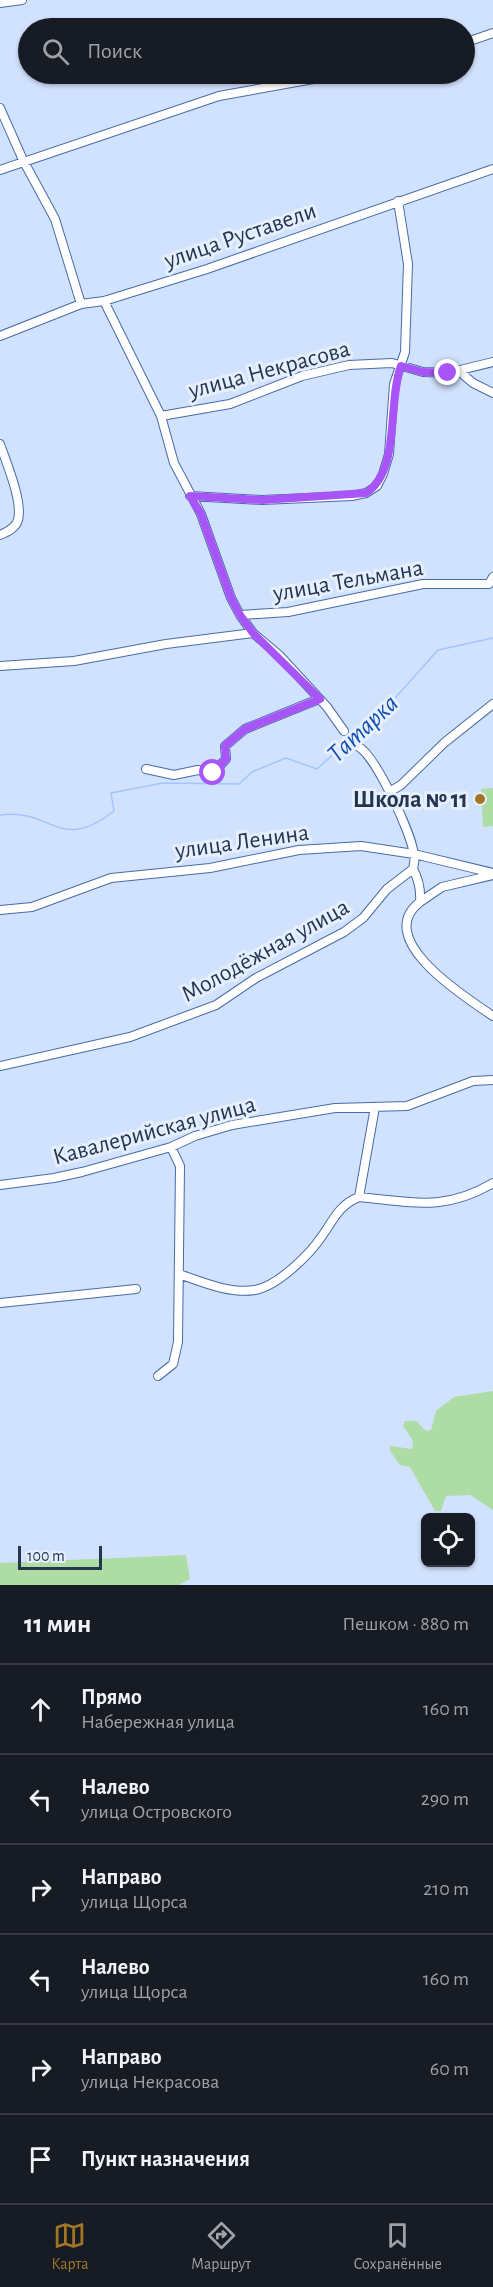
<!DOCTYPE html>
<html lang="ru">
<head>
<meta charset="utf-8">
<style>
	:root { --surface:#171b24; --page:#20242c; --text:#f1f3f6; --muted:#9ea1a6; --line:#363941; --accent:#a07625 }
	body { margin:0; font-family:"Alegreya Sans",sans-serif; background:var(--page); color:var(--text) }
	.controls { position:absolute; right:18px; bottom:18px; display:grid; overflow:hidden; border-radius:9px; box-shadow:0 2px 4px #0004 }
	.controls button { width:54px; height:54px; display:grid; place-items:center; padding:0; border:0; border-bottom:2px solid var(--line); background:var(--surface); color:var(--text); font:30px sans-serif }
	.scale { position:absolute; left:18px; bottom:15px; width:84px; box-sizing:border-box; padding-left:6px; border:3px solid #253550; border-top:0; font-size:16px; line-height:21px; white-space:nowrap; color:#253550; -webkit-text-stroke:4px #e6effd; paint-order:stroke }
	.stop { position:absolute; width:18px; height:18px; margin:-14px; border:4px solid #a855f7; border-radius:50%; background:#fff }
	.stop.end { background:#a855f7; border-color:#fff; box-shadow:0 2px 6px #0008 }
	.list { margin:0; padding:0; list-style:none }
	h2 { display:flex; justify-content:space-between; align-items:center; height:78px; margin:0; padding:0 24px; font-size:26px }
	h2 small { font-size:20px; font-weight:400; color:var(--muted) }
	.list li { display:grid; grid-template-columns:39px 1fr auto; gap:18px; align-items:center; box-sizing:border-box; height:90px; padding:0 24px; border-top:2px solid var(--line) }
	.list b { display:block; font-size:22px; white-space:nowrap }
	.list p { margin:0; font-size:20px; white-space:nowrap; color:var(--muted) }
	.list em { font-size:20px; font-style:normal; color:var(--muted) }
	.icon { flex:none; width:33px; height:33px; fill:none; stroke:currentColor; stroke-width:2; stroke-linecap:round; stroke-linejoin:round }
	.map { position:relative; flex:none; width:493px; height:1585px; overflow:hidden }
	.search { position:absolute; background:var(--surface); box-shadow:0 2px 4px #0004; left:18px; right:18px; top:18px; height:66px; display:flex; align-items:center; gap:15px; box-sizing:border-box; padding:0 21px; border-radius:33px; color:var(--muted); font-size:22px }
	.sheet { height:618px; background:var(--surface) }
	nav { display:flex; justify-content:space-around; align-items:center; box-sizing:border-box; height:84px; border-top:2px solid var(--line); background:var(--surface); font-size:16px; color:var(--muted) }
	nav a { display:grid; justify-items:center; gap:3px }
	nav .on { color:var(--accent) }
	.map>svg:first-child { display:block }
</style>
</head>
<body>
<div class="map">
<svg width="493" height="1585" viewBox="0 0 493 1585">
	<rect width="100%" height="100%" fill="#d1e2fe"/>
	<path fill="#aedca5" d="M 493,788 L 493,826 L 483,827 L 481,789 Z
		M 493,1391 L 493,1510 L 470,1495 L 446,1496 L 441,1511 L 435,1511 L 410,1467 L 400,1465 L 390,1451 L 390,1446 L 412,1449 L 413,1441 L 403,1426 L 405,1421 L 416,1421 L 426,1431 L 431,1430 L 436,1411 L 454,1397 Z
		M 186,1555 L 190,1579 L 179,1585 L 0,1585 L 0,1563 Z"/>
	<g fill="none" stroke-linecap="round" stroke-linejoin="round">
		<path stroke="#a4c5fb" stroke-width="1.5" d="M 0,815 C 53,808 59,854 114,811 L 111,793 L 163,783 L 239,784 L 252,772 L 286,758 L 317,769 L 396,697 L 438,650 L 493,638"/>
		<g stroke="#476ba8" stroke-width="10">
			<path id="minor" d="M 0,3 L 22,0
				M 464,43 L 493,33
				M 0,108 L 23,160 L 55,219 L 81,304
				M 0,170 L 219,96 L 341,74
				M 104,301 L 161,416 L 174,463 L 201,514 L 231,598 L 240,615 L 253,633 L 279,655 L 327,707 L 344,731
				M 0,336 L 81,304 L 104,301 L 207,269 L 493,169
				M 460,372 L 473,383 L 493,393
				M 161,416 L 230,404 L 302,376 L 349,365 L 392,363 L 423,372 L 448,373 L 493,362
				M 0,444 C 6,462 23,501 18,520 C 16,528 7,532 0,535
				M 190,496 L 262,500 L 352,496 L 366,493 L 377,486 L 383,474 L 389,454 L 394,384 L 405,352 L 408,264 L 398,201
				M 240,615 L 288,612 L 423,584 L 489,584 L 493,577
				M 0,666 L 74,661 L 166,644 L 253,633
				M 146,769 L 174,775 L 198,770 L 213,773 L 226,759 L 225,746 L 245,729 L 319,699
				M 389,792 L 401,785 L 444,743 L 493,704
				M 413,869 C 419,880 421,889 420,902 C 372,939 465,997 493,1016
				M 420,902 L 442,887 L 493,875
				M 0,910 L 32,907 L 111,878 L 210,868 L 299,850 L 361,846 L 414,854 L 493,873
				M 0,1066 L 130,1037 L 216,1005 L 256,978 L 344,932 L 363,918 L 387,889 L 413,869 C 414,865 415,859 414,855 C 412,834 376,757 359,747
				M 0,1185 L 54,1178 L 82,1172 L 171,1147 L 195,1136 L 232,1125 L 335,1108 L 407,1106 L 473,1081 L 493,1080
				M 359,1197 L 375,1107
				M 179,1274 C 202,1282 230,1294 255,1290 C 278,1286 310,1254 322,1236 C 334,1219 339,1205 359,1197 C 412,1202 444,1212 493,1183
				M 0,1303 L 136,1289
				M 158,1376 L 173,1364 L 178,1342 L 180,1166 L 171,1147"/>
		</g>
		<use href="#minor" stroke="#fff" stroke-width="8"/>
	</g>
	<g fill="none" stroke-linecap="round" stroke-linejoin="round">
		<path stroke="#a855f7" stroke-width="8" d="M 213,773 L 226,759 L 225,746 L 245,729 L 320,699 L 253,633 L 240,615 L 231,598 L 201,514 L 190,496 L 262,500 L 366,493 C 401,470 387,404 401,366 L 423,372 L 448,373"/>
	</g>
	<circle fill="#a07625" stroke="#e6effd" stroke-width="2" cx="480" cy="799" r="6"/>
	<g text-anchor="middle" stroke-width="6" stroke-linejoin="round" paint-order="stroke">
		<g font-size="24" fill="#253550" stroke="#e6effd">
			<text transform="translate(240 235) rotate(-19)" y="8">улица Руставели</text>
			<text transform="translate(269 369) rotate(-15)" y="8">улица Некрасова</text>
			<text transform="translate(348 580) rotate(-10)" y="8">улица Тельмана</text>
			<text transform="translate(242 841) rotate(-8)" y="8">улица Ленина</text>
			<text transform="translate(265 950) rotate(-29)" y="8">Молодёжная улица</text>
			<text transform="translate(154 1130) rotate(-15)" y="8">Кавалерийская улица</text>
		</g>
		<g font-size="24" font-weight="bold" fill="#253550" stroke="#e6effd" text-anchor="end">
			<text x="468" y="807">Школа № 11</text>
		</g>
		<g font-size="26" font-style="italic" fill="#114fb5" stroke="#e6effd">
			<text transform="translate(362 728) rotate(-43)" y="9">Татарка</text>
		</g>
	</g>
</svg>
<div class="controls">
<button><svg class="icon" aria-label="locate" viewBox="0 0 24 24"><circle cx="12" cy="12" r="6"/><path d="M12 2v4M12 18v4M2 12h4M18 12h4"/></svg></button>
</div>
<div class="scale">100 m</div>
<div class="stop" style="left:213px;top:773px"></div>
<div class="stop end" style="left:448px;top:373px"></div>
<div class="search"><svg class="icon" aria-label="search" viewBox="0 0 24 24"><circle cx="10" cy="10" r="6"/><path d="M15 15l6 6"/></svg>Поиск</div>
</div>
<section class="sheet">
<h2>11 мин<small>Пешком · 880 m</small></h2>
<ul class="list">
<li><svg class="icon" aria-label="ahead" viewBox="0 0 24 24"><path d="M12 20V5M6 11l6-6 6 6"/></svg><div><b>Прямо</b><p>Набережная улица</p></div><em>160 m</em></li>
<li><svg class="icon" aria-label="left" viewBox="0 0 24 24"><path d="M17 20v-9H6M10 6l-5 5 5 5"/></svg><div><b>Налево</b><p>улица Островского</p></div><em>290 m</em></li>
<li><svg class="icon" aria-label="right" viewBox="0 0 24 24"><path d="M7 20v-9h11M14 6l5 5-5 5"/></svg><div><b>Направо</b><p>улица Щорса</p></div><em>210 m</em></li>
<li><svg class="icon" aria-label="left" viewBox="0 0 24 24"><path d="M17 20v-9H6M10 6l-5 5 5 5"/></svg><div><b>Налево</b><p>улица Щорса</p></div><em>160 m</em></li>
<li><svg class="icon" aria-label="right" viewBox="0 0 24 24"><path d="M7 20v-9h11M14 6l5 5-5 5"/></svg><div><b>Направо</b><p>улица Некрасова</p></div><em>60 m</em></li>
<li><svg class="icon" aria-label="arrive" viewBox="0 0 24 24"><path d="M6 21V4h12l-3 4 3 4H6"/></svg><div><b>Пункт назначения</b></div></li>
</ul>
</section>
<nav>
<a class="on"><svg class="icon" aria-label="map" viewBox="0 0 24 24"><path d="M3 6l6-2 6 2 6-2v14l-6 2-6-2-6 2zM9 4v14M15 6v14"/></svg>Карта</a>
<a><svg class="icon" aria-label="directions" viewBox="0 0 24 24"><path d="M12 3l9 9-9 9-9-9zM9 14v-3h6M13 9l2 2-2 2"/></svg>Маршрут</a>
<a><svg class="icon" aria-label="saved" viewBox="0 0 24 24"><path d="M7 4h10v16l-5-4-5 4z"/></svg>Сохранённые</a>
</nav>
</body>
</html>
